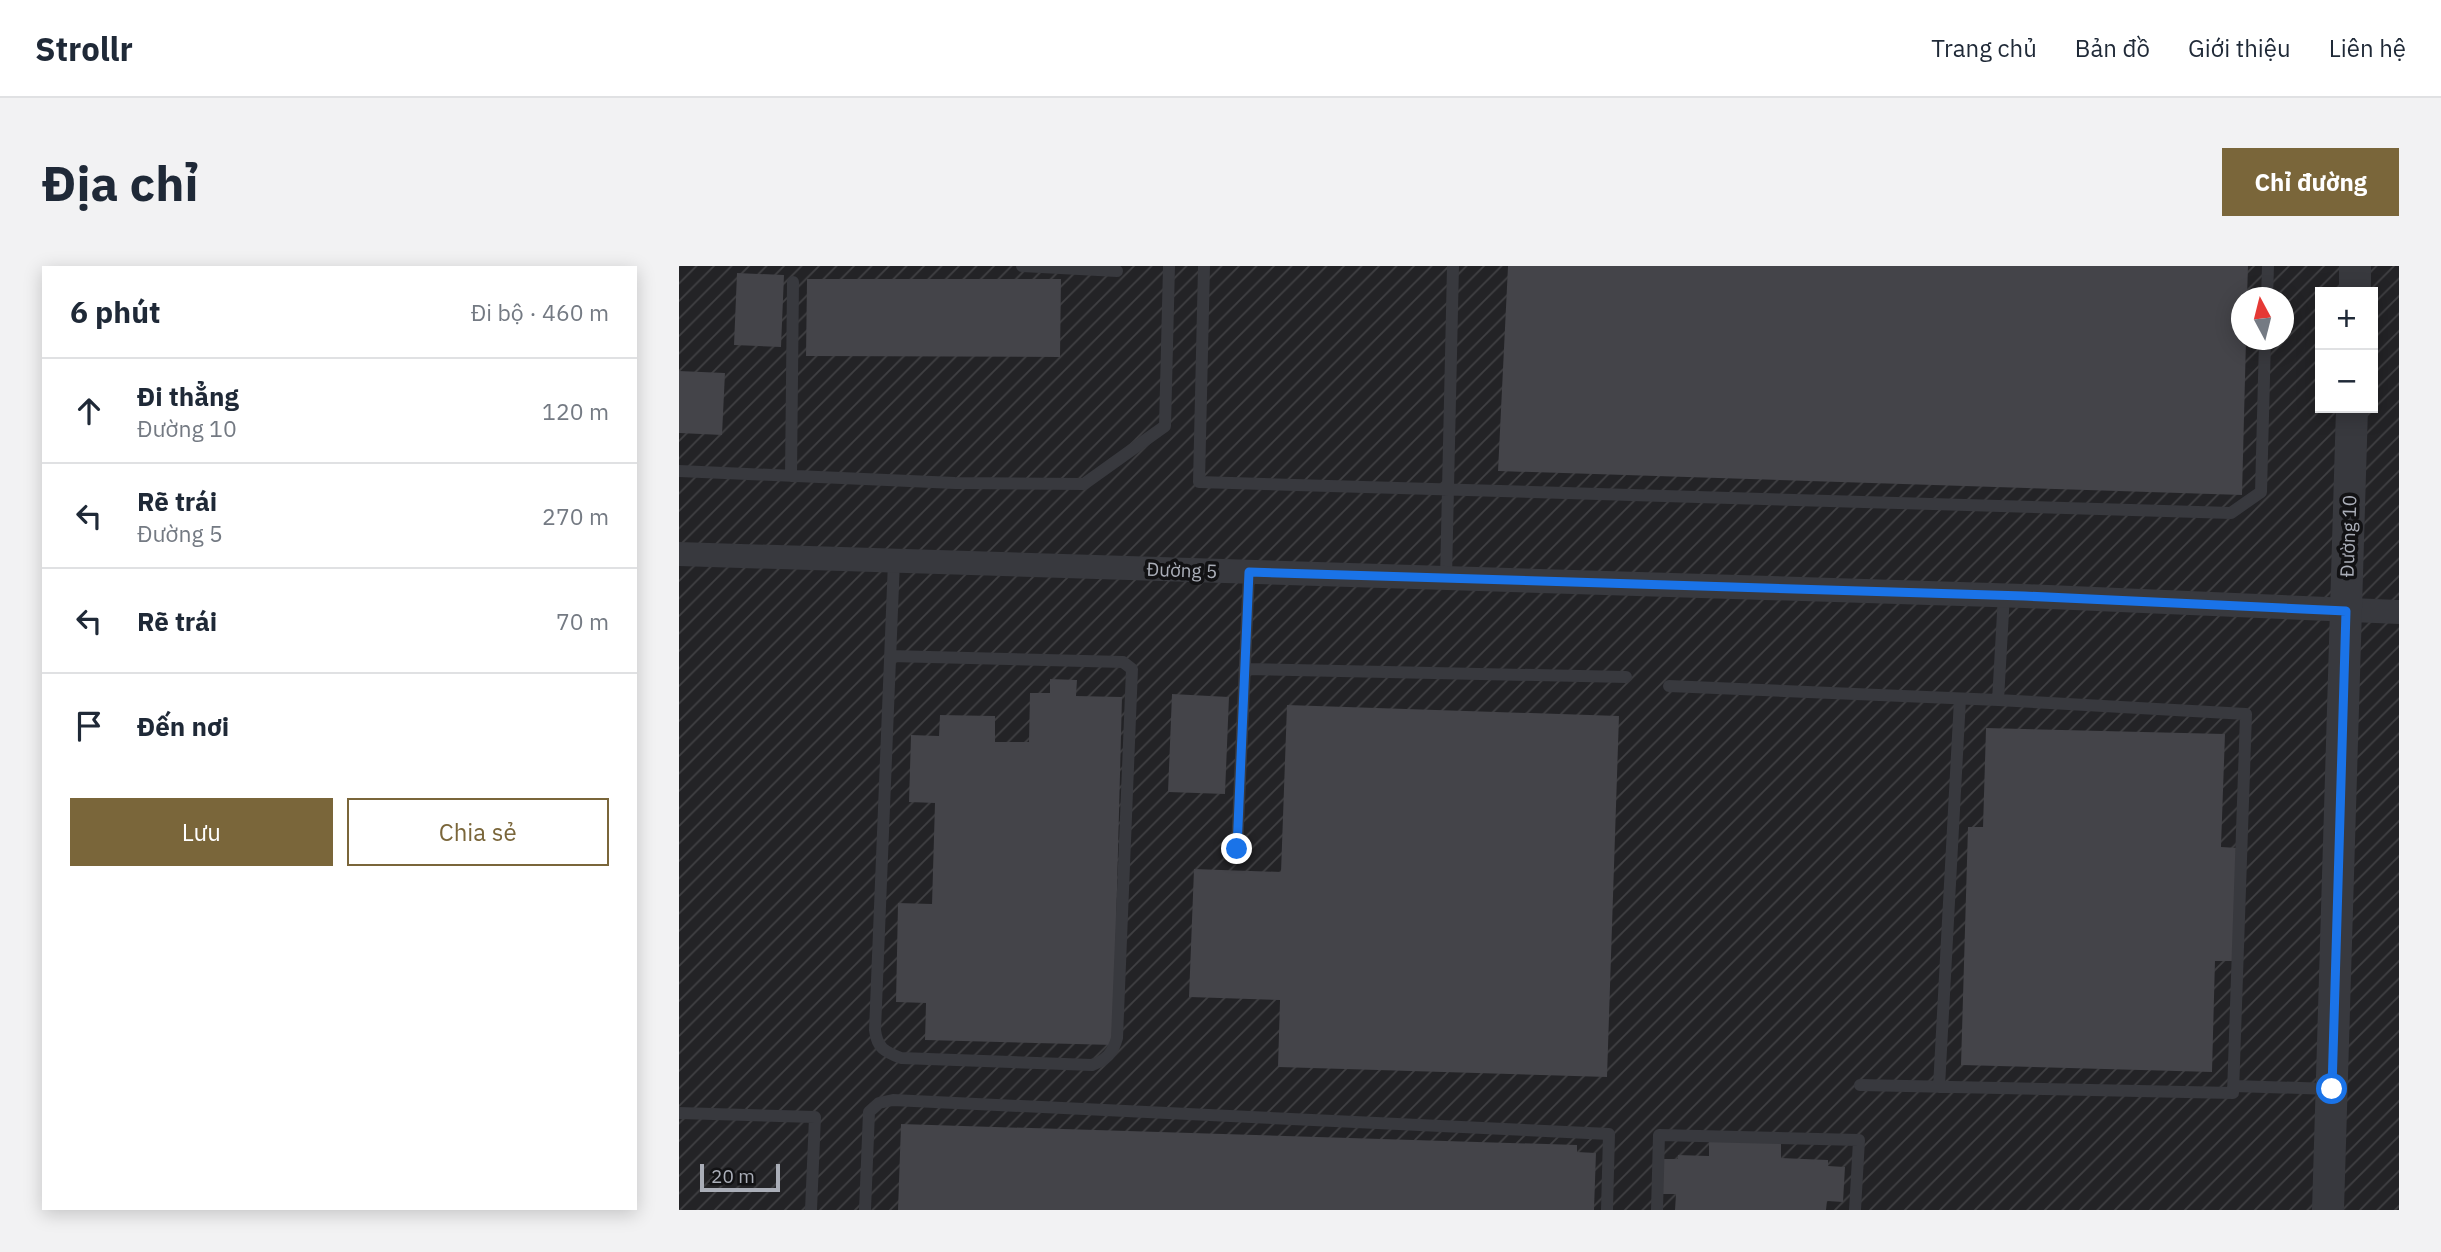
<!DOCTYPE html>
<html lang="vi">
<head>
<meta charset="utf-8">
<style>
	:root { --surface:#fff; --page:#f2f2f3; --text:#1f2937; --muted:#747a83; --line:#e0e1e3; --accent:#7a663a }
	body { margin:0; font-family:"IBM Plex Sans",sans-serif; background:var(--page); color:var(--text) }
	.controls { position:absolute; right:21px; top:21px; display:grid; overflow:hidden; border-radius:0px; box-shadow:0 4px 18px #0003 }
	.controls button { width:63px; height:63px; display:grid; place-items:center; padding:0; border:0; border-bottom:2px solid var(--line); background:var(--surface); color:var(--text); font:35px sans-serif }
	.compass { position:absolute; left:1552px; top:21px; width:63px; height:63px; border-radius:50%; background:var(--surface); box-shadow:0 4px 18px #0003; rotate:353deg }
	.scale { position:absolute; left:21px; bottom:18px; width:80px; box-sizing:border-box; padding-left:7px; border:4px solid #aaaeb8; border-top:0; font-size:19px; line-height:24px; white-space:nowrap; color:#aaaeb8; -webkit-text-stroke:5px #121214; paint-order:stroke }
	.stop { position:absolute; width:21px; height:21px; margin:-16px; border:5px solid #1a73e8; border-radius:50%; background:#fff }
	.stop.end { background:#1a73e8; border-color:#fff; box-shadow:0 2px 7px #0008 }
	.list { margin:0; padding:0; list-style:none }
	h2 { display:flex; justify-content:space-between; align-items:center; height:91px; margin:0; padding:0 28px; font-size:30px }
	h2 small { font-size:23px; font-weight:400; color:var(--muted) }
	.list li { display:grid; grid-template-columns:46px 1fr auto; gap:21px; align-items:center; box-sizing:border-box; height:105px; padding:0 28px; border-top:2px solid var(--line) }
	.list b { display:block; font-size:26px; white-space:nowrap }
	.list p { margin:0; font-size:23px; white-space:nowrap; color:var(--muted) }
	.list em { font-size:23px; font-style:normal; color:var(--muted) }
	.actions { display:flex; gap:14px; padding:21px 28px }
	.actions a { flex:1; padding:16px 0; border:2px solid var(--accent); border-radius:0px; text-align:center; font-size:24px; color:var(--accent) }
	.actions .main { background:var(--accent); color:#fff }
	.icon { flex:none; width:38px; height:38px; fill:none; stroke:currentColor; stroke-width:2; stroke-linecap:round; stroke-linejoin:round }
	.map { position:relative; flex:none; width:1720px; height:944px; overflow:hidden; border-radius:0px }
	header { display:flex; align-items:center; gap:42px; box-sizing:border-box; height:98px; padding:0 35px; background:var(--surface); border-bottom:2px solid var(--line) }
	header strong { font-size:33px }
	nav { display:flex; gap:38px; margin-inline-start:auto; font-size:24px }
	.intro { display:flex; align-items:center; justify-content:space-between; box-sizing:border-box; height:168px; padding:0 42px }
	h1 { margin:0; font-size:49px }
	.button { padding:18px 32px; border-radius:0px; background:var(--accent); color:#fff; font-size:24px; font-weight:700 }
	main { display:flex; gap:42px; padding:0 42px }
	aside { flex:1; background:var(--surface); border-radius:0px; box-shadow:0 4px 18px #0003 }
	.map>svg:first-child { display:block }
</style>
</head>
<body>
<header>
<strong>Strollr</strong>
<nav><a>Trang chủ</a><a>Bản đồ</a><a>Giới thiệu</a><a>Liên hệ</a></nav>
</header>
<div class="intro"><h1>Địa chỉ</h1><a class="button">Chỉ đường</a></div>
<main>
<aside>
<h2>6 phút<small>Đi bộ · 460 m</small></h2>
<ul class="list">
<li><svg class="icon" aria-label="ahead" viewBox="0 0 24 24"><path d="M12 20V5M6 11l6-6 6 6"/></svg><div><b>Đi thẳng</b><p>Đường 10</p></div><em>120 m</em></li>
<li><svg class="icon" aria-label="left" viewBox="0 0 24 24"><path d="M17 20v-9H6M10 6l-5 5 5 5"/></svg><div><b>Rẽ trái</b><p>Đường 5</p></div><em>270 m</em></li>
<li><svg class="icon" aria-label="left" viewBox="0 0 24 24"><path d="M17 20v-9H6M10 6l-5 5 5 5"/></svg><div><b>Rẽ trái</b></div><em>70 m</em></li>
<li><svg class="icon" aria-label="arrive" viewBox="0 0 24 24"><path d="M6 21V4h12l-3 4 3 4H6"/></svg><div><b>Đến nơi</b></div></li>
</ul>
<div class="actions"><a class="main">Lưu</a><a>Chia sẻ</a></div>
</aside>
<div class="map">
<svg width="1720" height="944" viewBox="0 0 1720 944">
	<defs>
		<pattern id="industrial-furrows" width="10" height="10" patternUnits="userSpaceOnUse" patternTransform="scale(1.75)"><rect width="10" height="10" fill="#232326"/><path d="M-1 1l2-2M0 10L10 0M9 11l2-2" fill="none" stroke="#404043"/></pattern>
	</defs>
	<rect width="100%" height="100%" fill="#171719"/>
	<path fill="url(#industrial-furrows)" fill-rule="evenodd" d="M 0,0 L 1720,0 L 1720,944 L 0,944 ZM 1641,26 L 1694,26 L 1694,142 L 1641,142 ZM 1562,32 L 1604,32 L 1604,74 L 1562,74 Z"/>
	<path fill="#444449" d="M 829,0 L 1569,0 L 1568,32 L 1562,32 L 1562,74 L 1567,74 L 1563,229 L 819,205 Z
		M 58,7 L 105,9 L 102,81 L 55,79 Z
		M 128,13 L 382,13 L 381,91 L 127,90 Z
		M 0,105 L 46,107 L 43,169 L 0,167 Z
		M 371,413 L 398,414 L 397,430 L 443,431 L 434,779 L 246,774 L 247,737 L 217,736 L 219,637 L 253,638 L 256,537 L 230,536 L 232,469 L 260,470 L 261,449 L 316,450 L 316,476 L 350,476 L 351,427 L 371,427 Z
		M 493,428 L 550,431 L 546,528 L 489,526 Z
		M 608,439 L 940,450 L 928,811 L 599,801 L 601,734 L 510,731 L 515,603 L 602,606 Z
		M 1307,462 L 1546,468 L 1542,581 L 1559,582 L 1555,695 L 1536,695 L 1533,806 L 1282,799 L 1289,561 L 1304,561 Z
		M 222,858 L 898,879 L 898,886 L 917,887 L 915,944 L 219,944 Z
		M 1030,875 L 1102,877 L 1102,892 L 1149,894 L 1149,900 L 1166,901 L 1164,936 L 1148,935 L 1147,944 L 996,944 L 997,928 L 981,928 L 982,893 L 999,893 L 999,889 L 1030,890 Z"/>
	<g fill="none" stroke-linecap="round" stroke-linejoin="round">
		<path stroke="#38393e" stroke-width="12" d="M 343,0 L 438,5
			M 525,0 L 520,216 L 1552,247 L 1582,226 L 1586,74
			M 1588,32 L 1589,0
			M 0,205 L 276,217 L 405,218 L 486,160 L 490,0
			M 112,210 L 114,16
			M 767,312 L 774,0
			M 211,390 L 444,396 L 453,403 L 438,772 C 434,787 427,794 413,799 L 222,792 C 206,786 198,782 196,764 L 215,295
			M 565,403 L 947,411
			M 990,420 L 1319,434 L 1325,329
			M 558,583 L 570,306
			M 1181,819 L 1554,827 L 1567,448 L 1319,434
			M 1555,820 L 1652,823
			M 1260,821 L 1281,433
			M 0,847 L 136,851 L 132,944
			M 186,944 L 190,846 L 200,837 L 214,834 L 930,868 L 928,944
			M 978,944 L 980,869 L 1180,874 L 1176,944"/>
		<path stroke="#38393e" stroke-width="24" d="M 0,288 L 1345,330 L 1720,346"/>
		<path stroke="#38393e" stroke-width="32" d="M 1676,26 L 1676,0
			M 1649,944 L 1673,142"/>
	</g>
	<g fill="none" stroke-linecap="round" stroke-linejoin="round">
		<path stroke="#1a73e8" stroke-width="9" d="M 558,583 L 570,306 L 1345,330 L 1667,345 L 1653,823"/>
	</g>
	<g text-anchor="middle" stroke-width="7" stroke-linejoin="round" paint-order="stroke">
		<g font-size="19" fill="#aaaeb8" stroke="#121214">
			<text transform="translate(1669 270) rotate(-88)" y="7">Đường 10</text>
			<text transform="translate(503 304) rotate(2)" y="7">Đường 5</text>
		</g>
	</g>
</svg>
<div class="controls">
<button>+</button>
<button>−</button>
</div>
<svg class="compass" viewBox="-18 -18 36 36"><path d="M0-13l5 13h-10z" fill="#e53935"/><path d="M0 13l5-13h-10z" fill="#747a83"/></svg>
<div class="scale">20 m</div>
<div class="stop" style="left:1653px;top:823px"></div>
<div class="stop end" style="left:558px;top:583px"></div>
</div>
</main>
</body>
</html>
